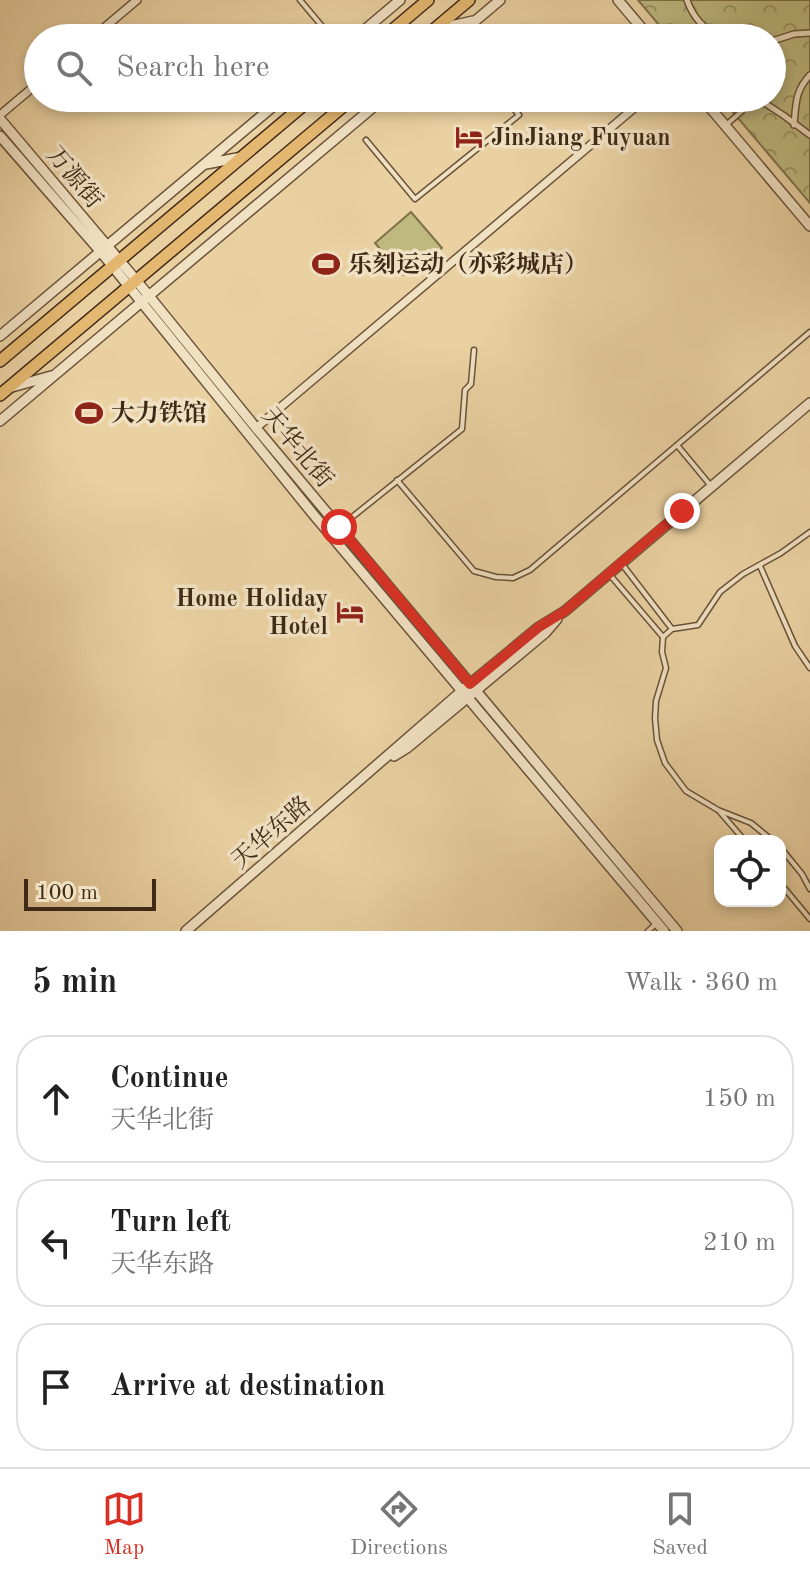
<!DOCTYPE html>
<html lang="en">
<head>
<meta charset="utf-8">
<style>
	:root { --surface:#fff; --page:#f2f2f2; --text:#222; --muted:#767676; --line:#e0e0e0; --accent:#d93025 }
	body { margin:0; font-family:"Old Standard TT","Noto Serif SC",serif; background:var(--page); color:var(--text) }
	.controls { position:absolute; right:24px; bottom:24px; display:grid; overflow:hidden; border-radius:16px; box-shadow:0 4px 12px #0003 }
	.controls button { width:72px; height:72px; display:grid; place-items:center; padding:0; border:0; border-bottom:2px solid var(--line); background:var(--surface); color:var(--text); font:40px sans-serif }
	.scale { position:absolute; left:24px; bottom:20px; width:132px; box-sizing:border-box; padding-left:8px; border:4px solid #402916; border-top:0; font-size:22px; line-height:28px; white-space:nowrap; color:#402916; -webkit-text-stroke:6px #f1e1c3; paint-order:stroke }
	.stop { position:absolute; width:24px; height:24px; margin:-18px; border:6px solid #d93025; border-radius:50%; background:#fff }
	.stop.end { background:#d93025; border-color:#fff; box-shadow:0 2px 8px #0008 }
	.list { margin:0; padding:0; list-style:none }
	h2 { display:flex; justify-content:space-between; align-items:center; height:104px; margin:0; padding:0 32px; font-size:34px }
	h2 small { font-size:26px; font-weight:400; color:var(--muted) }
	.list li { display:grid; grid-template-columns:52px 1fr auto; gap:24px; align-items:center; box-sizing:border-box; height:128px; margin:0 16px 16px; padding:0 16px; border:2px solid var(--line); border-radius:32px }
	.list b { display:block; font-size:30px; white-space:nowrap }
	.list p { margin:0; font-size:26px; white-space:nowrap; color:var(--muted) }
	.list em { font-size:26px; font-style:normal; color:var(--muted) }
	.icon { flex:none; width:44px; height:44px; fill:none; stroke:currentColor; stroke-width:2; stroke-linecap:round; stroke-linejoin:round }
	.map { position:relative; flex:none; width:810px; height:931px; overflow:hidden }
	.search { position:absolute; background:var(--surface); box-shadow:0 4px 12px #0003; left:24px; right:24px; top:24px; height:88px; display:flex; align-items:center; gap:20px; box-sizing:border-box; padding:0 28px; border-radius:44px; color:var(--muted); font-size:30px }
	.sheet { height:536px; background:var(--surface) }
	nav { display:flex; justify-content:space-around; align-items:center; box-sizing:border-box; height:112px; border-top:2px solid var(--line); background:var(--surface); font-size:22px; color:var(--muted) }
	nav a { display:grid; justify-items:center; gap:4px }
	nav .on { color:var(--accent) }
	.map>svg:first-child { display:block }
</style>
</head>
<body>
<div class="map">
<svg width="810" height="931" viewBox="0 0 810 931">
	<defs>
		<pattern id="park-crowns" width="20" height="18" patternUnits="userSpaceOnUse" patternTransform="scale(2)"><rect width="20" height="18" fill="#bfb980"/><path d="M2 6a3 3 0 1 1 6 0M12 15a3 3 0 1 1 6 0" fill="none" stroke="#9d9668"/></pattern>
	</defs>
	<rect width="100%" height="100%" fill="#ead1a2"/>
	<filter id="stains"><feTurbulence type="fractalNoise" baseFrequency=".0025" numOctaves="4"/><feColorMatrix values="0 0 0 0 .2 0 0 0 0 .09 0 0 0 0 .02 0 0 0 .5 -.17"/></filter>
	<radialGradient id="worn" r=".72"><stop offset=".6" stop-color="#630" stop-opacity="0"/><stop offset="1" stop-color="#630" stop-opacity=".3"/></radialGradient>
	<path fill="url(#park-crowns)" stroke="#80714b" stroke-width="2" d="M 638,0 L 810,0 L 810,203 L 721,98 L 772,98 L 772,38 L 670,38 Z"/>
	<path fill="#bfb980" stroke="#80714b" stroke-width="2" d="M 411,212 L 442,248 L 411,275 L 403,275 L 375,243 Z"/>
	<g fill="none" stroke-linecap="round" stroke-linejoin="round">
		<g stroke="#6a5339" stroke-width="7">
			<path id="service" d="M 300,0 L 332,38
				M 726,125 L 742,111
				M 366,140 L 415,199 L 519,115 L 505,98
				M 677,445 L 711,486
				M 397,480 L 474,571 L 496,577 L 513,578 L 530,570 L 810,332
				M 341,526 L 462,429 L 465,390 L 471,384 L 474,350
				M 622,564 L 672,629
				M 760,566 L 795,646 L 810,668
				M 610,575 L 663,637
				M 720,812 L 745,841
				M 773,841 L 751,823 L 718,810 L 686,791 L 665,763 L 657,740 L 655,718 L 656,701 L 666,668 L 662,652 L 663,637 L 672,629 L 698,625 L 720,592 L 743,574 L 781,553 L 810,532
				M 780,847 L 802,874 L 810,889
				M 780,883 L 810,919
				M 648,931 L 657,923"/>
		</g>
		<g stroke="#6a5339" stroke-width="8">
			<path id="pedestrian" d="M 687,0 C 693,18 704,28 719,38
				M 772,41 L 794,34 L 810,33
				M 757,98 L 783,115 L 810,135
				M 794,125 C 796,104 795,91 810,75"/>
		</g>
		<g stroke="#6a5339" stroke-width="10">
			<path id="minor" d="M 92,38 L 137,0
				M 0,115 L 38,83
				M 256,428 L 646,98"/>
		</g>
		<g stroke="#6a5339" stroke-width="12">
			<path id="tertiary" d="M 618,0 L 650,38
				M 437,29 L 473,21
				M 355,38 L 400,0
				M 455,38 L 500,0
				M 702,98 L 810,226
				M 0,119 L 136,280 L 256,428 L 677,931
				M 0,136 L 101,252 L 313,514 L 664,931
				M 206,164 L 242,157
				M 0,336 L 283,98
				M 12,387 L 51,376
				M 0,421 L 384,98
				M 394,756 L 407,748 L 545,633 L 557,619
				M 186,931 L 470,684 L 539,627 L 565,611 L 810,403"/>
		</g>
		<g stroke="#402916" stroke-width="14">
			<path id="primary" d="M 383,38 L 428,0
				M 424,38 L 469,0
				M 0,361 L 312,98
				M 0,395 L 353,98"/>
		</g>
		<use href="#service" stroke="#f1e1c3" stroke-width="4"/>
		<use href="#pedestrian" stroke="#f1e1c3" stroke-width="5"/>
		<use href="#minor" stroke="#f1e1c3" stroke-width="7"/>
		<use href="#tertiary" stroke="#f1e1c3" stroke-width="9"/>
		<use href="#primary" stroke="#e5b871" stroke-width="11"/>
	</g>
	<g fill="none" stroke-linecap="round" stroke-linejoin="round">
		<path stroke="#d93025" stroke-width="10" d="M 339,527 L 470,684 L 539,627 L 565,611 L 682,511"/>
	</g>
	<defs>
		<g id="hotel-bare" transform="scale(2.16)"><path d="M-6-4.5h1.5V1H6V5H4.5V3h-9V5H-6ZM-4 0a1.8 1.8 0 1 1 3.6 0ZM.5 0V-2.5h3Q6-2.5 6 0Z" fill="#8f2418" stroke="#f1e1c3" stroke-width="2.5" paint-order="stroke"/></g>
		<g id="stadium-bare" transform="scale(2.16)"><path d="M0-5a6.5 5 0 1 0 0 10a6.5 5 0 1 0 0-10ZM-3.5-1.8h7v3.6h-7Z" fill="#8f2418" stroke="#f1e1c3" stroke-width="2.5" paint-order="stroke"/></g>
	</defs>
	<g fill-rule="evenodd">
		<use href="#hotel-bare" x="469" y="137"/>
		<use href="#stadium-bare" x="326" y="264"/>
		<use href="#stadium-bare" x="89" y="413"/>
		<use href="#hotel-bare" x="350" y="612"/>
	</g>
	<g text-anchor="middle" stroke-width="7" stroke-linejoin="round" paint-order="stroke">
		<g font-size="24" font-weight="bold" fill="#402916" stroke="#f1e1c3" text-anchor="start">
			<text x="491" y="145">JinJiang Fuyuan</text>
			<text x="348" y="272">乐刻运动（亦彩城店）</text>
			<text x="111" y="421">大力铁馆</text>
			<text x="328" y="606" text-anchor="end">Home Holiday<tspan x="328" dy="28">Hotel</tspan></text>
		</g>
		<g font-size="24" fill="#402916" stroke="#f1e1c3">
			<text transform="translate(75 177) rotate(50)" y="8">万源街</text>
			<text transform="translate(298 447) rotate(50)" y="8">天华北街</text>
			<text transform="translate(271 832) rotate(-41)" y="8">天华东路</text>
		</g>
	</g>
	<rect width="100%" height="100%" filter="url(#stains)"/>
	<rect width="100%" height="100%" fill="url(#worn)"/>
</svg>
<div class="controls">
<button><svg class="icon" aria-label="locate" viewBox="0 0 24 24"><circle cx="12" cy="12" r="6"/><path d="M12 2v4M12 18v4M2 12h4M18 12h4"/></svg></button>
</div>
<div class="scale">100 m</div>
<div class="stop" style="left:339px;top:527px"></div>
<div class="stop end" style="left:682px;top:511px"></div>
<div class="search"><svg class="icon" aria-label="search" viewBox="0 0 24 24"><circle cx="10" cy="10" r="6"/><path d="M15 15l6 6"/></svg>Search here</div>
</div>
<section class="sheet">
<h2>5 min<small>Walk · 360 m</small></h2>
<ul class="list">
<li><svg class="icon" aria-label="ahead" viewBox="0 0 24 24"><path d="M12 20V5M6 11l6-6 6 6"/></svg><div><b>Continue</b><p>天华北街</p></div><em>150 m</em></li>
<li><svg class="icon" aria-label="left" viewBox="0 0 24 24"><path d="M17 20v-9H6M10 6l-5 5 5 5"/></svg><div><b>Turn left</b><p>天华东路</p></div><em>210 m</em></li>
<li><svg class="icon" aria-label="arrive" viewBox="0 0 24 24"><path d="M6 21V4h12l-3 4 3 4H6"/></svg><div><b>Arrive at destination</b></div></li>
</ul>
</section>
<nav>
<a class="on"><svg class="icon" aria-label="map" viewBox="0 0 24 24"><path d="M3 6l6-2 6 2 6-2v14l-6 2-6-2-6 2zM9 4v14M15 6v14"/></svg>Map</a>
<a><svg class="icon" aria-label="directions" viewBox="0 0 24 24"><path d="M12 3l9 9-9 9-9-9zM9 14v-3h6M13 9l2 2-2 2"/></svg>Directions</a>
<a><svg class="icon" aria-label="saved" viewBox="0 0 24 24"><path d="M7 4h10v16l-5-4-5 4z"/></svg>Saved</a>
</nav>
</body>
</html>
